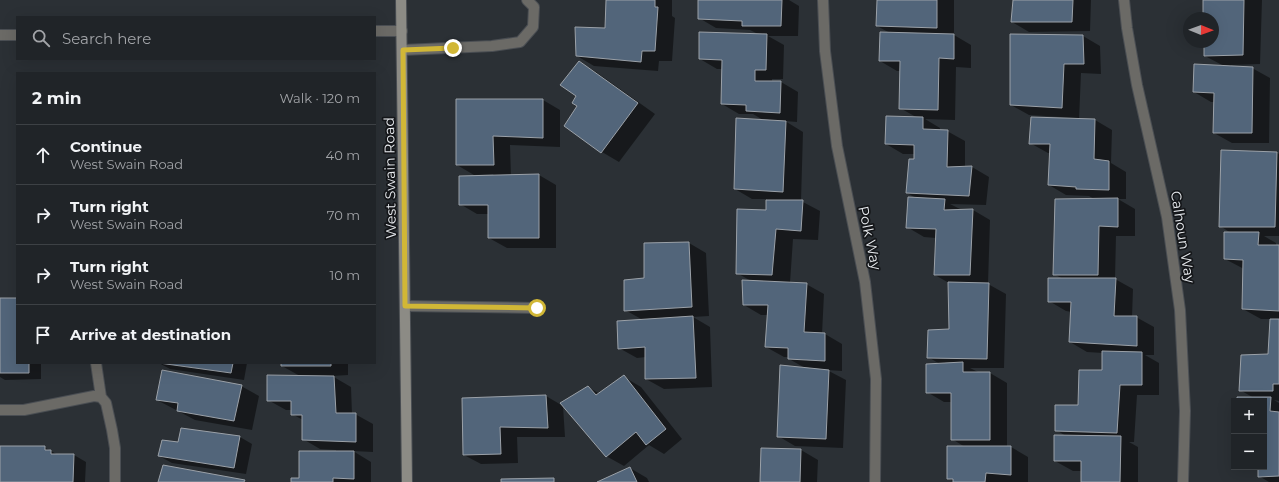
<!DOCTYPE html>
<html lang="en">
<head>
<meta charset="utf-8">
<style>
	:root { --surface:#202428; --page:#282c30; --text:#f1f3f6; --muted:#a2a4a8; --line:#3d4145 }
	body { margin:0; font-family:Montserrat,sans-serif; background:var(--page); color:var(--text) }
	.controls { position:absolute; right:12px; bottom:12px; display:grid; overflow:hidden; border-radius:0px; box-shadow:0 4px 16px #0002 }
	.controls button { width:36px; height:36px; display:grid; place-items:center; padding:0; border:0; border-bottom:1px solid var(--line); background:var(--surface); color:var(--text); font:20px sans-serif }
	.compass { position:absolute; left:1183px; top:12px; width:36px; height:36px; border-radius:50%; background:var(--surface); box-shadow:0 4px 16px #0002; rotate:91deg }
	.stop { position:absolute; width:12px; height:12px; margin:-9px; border:3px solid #d1b736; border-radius:50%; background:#fff }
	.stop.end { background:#d1b736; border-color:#fff; box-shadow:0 1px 4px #0008 }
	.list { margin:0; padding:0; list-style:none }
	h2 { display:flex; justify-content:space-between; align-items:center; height:52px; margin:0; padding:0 16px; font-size:17px }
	h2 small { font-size:13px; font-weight:400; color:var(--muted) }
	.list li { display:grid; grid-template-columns:26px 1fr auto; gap:12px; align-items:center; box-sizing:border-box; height:60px; padding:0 16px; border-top:1px solid var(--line) }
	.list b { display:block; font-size:15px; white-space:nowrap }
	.list p { margin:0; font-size:13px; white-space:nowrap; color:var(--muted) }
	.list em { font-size:13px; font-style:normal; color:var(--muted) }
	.icon { flex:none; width:22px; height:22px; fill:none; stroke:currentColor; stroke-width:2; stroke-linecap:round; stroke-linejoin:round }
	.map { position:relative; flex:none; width:1279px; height:482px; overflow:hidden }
	.search { position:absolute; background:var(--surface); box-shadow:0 4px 16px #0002; left:16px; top:16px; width:360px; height:44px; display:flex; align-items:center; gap:10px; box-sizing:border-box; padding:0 14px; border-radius:0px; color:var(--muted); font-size:15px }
	.panel { position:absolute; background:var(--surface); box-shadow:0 4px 16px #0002; left:16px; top:72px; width:360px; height:292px; border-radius:0px }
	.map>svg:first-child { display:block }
</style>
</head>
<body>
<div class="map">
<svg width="1279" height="482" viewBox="0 0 1279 482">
	<rect width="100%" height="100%" fill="#2b3035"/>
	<path fill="#0007" d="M 607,0 L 672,0 L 672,16 L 675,18 L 672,61 L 659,61 L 658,71 L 594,66 L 577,56 L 606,29 Z
		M 699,0 L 789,0 L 799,6 L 798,36 L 768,36 L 784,45 L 783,79 L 772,79 L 772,82 L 781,82 L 798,92 L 797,122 L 785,121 L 803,132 L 801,201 L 820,211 L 818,240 L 793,239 L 790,283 L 806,284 L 824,294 L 822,334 L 825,334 L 842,344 L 842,371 L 827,370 L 846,380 L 843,448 L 795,446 L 778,436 L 807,369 L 789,359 L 789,357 L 784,357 L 766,347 L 768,315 L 761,315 L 744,305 L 751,281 L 737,273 L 767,211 L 767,199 L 752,199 L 735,189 L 765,121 L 753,114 L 739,114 L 722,104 L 723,69 L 717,69 L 700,59 L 758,34 L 750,30 L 716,28 L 699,18 Z
		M 878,0 L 954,0 L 954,35 L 971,45 L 971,68 L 956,67 L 955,120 L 925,119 L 940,128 L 940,130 L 947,131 L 965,141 L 965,168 L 972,167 L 989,177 L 986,205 L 950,204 L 962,210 L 973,210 L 990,220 L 988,284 L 1006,294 L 1004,368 L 970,368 L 980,373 L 990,373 L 1007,383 L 1007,447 L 1011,447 L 1028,457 L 1028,482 L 954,482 L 948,478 L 965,447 L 952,439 L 952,402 L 944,402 L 927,392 L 940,364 L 928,357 L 950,330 L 949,283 L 935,275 L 936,238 L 924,237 L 907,227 L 918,199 L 907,193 L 915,154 L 903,154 L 886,144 L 916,117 L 900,108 L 901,71 L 897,71 L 880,61 L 890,33 L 877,26 Z
		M 1014,0 L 1091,0 L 1090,31 L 1029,32 L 1012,22 Z
		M 1204,0 L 1262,0 L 1260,64 L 1231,65 L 1231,67 L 1252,68 L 1270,78 L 1269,143 L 1232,143 L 1214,133 L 1215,102 L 1211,102 L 1194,92 L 1224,66 L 1205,56 L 1205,42 L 1213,42 L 1213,18 L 1204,18 Z
		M 1011,35 L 1083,36 L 1100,46 L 1101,74 L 1081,73 L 1079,120 L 1095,120 L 1112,130 L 1111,163 L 1126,172 L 1126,199 L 1118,199 L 1135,209 L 1135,236 L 1116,236 L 1115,279 L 1133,289 L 1132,317 L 1136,317 L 1154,327 L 1154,355 L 1145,355 L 1159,363 L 1159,395 L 1137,395 L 1134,442 L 1129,442 L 1138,447 L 1138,482 L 1082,482 L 1082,471 L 1073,471 L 1055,461 L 1066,436 L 1056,430 L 1079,406 L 1103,371 L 1103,353 L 1087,352 L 1070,342 L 1072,312 L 1066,311 L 1049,301 L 1063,279 L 1054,274 L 1096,200 L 1089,196 L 1066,195 L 1049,185 L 1051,153 L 1048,153 L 1030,143 L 1076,120 L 1076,118 L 1029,115 L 1011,105 Z
		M 579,62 L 596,72 L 655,114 L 619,162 L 602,152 L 579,106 L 578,96 Z
		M 457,100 L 543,100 L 560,110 L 560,147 L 510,145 L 511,176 L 539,175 L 556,185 L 556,248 L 507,248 L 489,238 L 489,214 L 477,214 L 460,204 L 494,176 L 493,174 L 474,175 L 457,165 Z
		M 1222,151 L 1277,153 L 1279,154 L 1279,236 L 1264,236 L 1276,243 L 1276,246 L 1279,246 L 1279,401 L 1274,400 L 1279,403 L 1279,482 L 1269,482 L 1259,476 L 1259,467 L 1264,467 L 1264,401 L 1238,401 L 1254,398 L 1240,390 L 1269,354 L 1271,319 L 1261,319 L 1243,309 L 1244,269 L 1225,259 L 1231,233 L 1220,226 Z
		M 689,243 L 706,253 L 709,316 L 693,317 L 710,327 L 712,387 L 664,389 L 646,379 L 646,357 L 637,358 L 619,348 L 643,320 L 625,310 L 645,279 Z
		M 0,299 L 17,299 L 17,363 L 41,363 L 41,379 L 5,380 L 0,377 L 0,386 Z
		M 159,363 L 247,363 L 244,380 L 170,369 Z
		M 282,363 L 348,363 L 348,375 L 332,376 L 351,387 L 352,414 L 355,414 L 373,424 L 373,452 L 353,451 L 371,462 L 371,482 L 292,482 L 300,479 L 336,452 L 336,450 L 320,449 L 303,439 L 303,420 L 292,414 L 292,410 L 286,410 L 268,400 L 300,376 L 282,366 Z
		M 624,377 L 641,387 L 682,439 L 664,454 L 649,445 L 624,466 L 606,456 L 588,387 L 600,394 Z
		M 241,386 L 259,396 L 252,430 L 195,420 L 157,400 Z
		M 546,396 L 563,406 L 565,437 L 517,437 L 518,463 L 481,464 L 464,455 L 463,399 Z
		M 182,429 L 240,437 L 252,444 L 246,474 L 172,463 L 159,456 L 179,443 Z
		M 0,447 L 44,447 L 58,455 L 74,455 L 86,462 L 85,482 L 0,482 Z
		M 801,450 L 818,460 L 817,482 L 761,482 Z
		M 630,468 L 647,478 L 649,482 L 599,482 Z"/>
	<path fill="#52657a" stroke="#9ba1a8" d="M 606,0 L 655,0 L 655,7 L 658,7 L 655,51 L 642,51 L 641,62 L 576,56 L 575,27 L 605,28 Z
		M 698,0 L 782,0 L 781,26 L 742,26 L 742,21 L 698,19 Z
		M 877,0 L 937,0 L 937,28 L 876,26 Z
		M 1013,0 L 1073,0 L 1072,22 L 1011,22 Z
		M 1203,0 L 1244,0 L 1243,55 L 1204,56 L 1204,42 L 1213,42 L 1213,18 L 1203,18 Z
		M 699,32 L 767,34 L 766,70 L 755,70 L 755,81 L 781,81 L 780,113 L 746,111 L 746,105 L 721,104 L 722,60 L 699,59 Z
		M 880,32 L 954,34 L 954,59 L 939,58 L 938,110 L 899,109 L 900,61 L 879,61 Z
		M 1010,34 L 1083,35 L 1084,64 L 1064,64 L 1062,108 L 1010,105 Z
		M 579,61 L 638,103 L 601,153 L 564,126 L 577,106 L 572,103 L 576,96 L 560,85 Z
		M 1194,64 L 1253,67 L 1252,133 L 1213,133 L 1214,93 L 1193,92 Z
		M 456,99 L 543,99 L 543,138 L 493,136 L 494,165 L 456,165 Z
		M 886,116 L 923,117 L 923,129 L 948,130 L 947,167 L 972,166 L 969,196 L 906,193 L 909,159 L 914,159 L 914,145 L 885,144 Z
		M 1031,117 L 1095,119 L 1094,159 L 1109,161 L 1109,190 L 1076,189 L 1076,187 L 1048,185 L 1050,144 L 1029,144 Z
		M 736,118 L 786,121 L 783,192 L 734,189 Z
		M 1221,150 L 1277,152 L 1275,227 L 1219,227 Z
		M 539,174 L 539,238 L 488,238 L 488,205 L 459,205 L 459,176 Z
		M 908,197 L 945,199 L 944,210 L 973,209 L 970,275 L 934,275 L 936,229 L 906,228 Z
		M 1118,198 L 1118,227 L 1099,226 L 1098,275 L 1053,275 L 1055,199 Z
		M 766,200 L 803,200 L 801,231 L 776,229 L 772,275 L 736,274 L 737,209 L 766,210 Z
		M 1224,232 L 1259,232 L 1258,245 L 1279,245 L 1279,311 L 1242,309 L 1243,260 L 1224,259 Z
		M 689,242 L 692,307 L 624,311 L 624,280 L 644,278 L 644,243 Z
		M 1048,278 L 1116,278 L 1114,316 L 1137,316 L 1137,346 L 1069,342 L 1071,302 L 1048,302 Z
		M 742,280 L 807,283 L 804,332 L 825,333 L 825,361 L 788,359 L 788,348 L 765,347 L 768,305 L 743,305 Z
		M 948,282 L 989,283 L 987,359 L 927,358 L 928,330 L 949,329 Z
		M 0,298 L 17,298 L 17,363 L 29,363 L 29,373 L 0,373 Z
		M 693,316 L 696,378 L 645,379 L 645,347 L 618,349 L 617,321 Z
		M 1270,319 L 1279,319 L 1279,384 L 1273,384 L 1273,391 L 1239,391 L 1241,355 L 1268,354 Z
		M 1102,351 L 1142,352 L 1142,385 L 1120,385 L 1117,433 L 1055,431 L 1055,405 L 1078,405 L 1079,370 L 1102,370 Z
		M 963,362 L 963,372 L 990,372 L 990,440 L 951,440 L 951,393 L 926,393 L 926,364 Z
		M 159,363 L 233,363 L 231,373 Z
		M 281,363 L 331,363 L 331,366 L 281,366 Z
		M 780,365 L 829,370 L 826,439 L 777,437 Z
		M 162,370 L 242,385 L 234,421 L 177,411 L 178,403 L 156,400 Z
		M 267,375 L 334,376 L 336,413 L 356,413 L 356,442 L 302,440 L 302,415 L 291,415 L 291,401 L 267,401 Z
		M 624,375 L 666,429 L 646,445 L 636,432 L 606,457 L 560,403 L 588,386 L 596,395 Z
		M 546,395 L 548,428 L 500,427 L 501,454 L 463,455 L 462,398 Z
		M 1237,397 L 1271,397 L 1270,411 L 1279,412 L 1279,476 L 1258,477 L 1258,467 L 1264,467 L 1264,401 L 1237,401 Z
		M 181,428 L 240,436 L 234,468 L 158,456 L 162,440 L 178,442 Z
		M 1054,435 L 1121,436 L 1120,482 L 1081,482 L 1081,461 L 1054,461 Z
		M 0,446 L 45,446 L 45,450 L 51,450 L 51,454 L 74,454 L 73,482 L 0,482 Z
		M 947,446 L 1011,446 L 1011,475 L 986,473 L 985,482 L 953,482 L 953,479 L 947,479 Z
		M 761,448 L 801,449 L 800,482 L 760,482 Z
		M 299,451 L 354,451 L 354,479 L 333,478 L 333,482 L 291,482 L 291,478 L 299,478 Z
		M 163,465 L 245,480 L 244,482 L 158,482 Z
		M 630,467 L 637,482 L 597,482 Z
		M 554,478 L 554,482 L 501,482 L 501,479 Z"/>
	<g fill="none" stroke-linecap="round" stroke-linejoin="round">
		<g stroke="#4a4e53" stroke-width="12">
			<path id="street" d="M 823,0 L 825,51 L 837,146 L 865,282 L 876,379 L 875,482
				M 1124,0 L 1127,28 L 1137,85 L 1167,217 L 1180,310 L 1185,411 L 1183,482
				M 375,31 L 402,31
				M 0,35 L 17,35
				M 403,50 L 492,46 L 520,42 L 533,27 L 534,7 L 527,0
				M 405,306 L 537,308
				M 96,363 L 101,397 L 106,403 L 112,430 L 115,448 L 115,482
				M 0,410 L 24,410 L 94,396 L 101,397"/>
		</g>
		<g stroke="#4a4e53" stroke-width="12">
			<path id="secondary" d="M 401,0 L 407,482"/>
		</g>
		<use href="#street" stroke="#6b6a66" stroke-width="10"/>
		<use href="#secondary" stroke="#8c8b85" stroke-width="10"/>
	</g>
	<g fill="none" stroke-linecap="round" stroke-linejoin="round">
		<path stroke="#d1b736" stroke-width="5" d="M 453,48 L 403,50 L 405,306 L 537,308"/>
	</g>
	<g text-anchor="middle" stroke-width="3.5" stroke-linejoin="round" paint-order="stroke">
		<g font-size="14" fill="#eaedf1" stroke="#15171a">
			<text transform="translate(390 178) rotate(-91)" y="5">West Swain Road</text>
			<text transform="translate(1183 237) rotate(81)" y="5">Calhoun Way</text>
			<text transform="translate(870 238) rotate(78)" y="5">Polk Way</text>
		</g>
	</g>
</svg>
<div class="controls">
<button>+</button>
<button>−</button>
</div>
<svg class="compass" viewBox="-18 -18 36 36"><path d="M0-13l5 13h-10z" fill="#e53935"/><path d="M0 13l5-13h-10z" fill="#a2a4a8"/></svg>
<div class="stop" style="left:537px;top:308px"></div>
<div class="stop end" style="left:453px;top:48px"></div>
<div class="search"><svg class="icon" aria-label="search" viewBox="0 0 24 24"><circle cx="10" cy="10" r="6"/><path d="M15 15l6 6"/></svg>Search here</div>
<section class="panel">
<h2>2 min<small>Walk · 120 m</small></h2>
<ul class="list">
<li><svg class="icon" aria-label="ahead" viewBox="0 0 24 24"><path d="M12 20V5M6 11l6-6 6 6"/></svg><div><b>Continue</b><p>West Swain Road</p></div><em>40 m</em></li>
<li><svg class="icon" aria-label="right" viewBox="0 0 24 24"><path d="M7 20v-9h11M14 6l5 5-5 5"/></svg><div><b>Turn right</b><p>West Swain Road</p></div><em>70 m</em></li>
<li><svg class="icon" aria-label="right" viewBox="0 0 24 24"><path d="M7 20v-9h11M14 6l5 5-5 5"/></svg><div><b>Turn right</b><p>West Swain Road</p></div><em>10 m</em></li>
<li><svg class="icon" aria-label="arrive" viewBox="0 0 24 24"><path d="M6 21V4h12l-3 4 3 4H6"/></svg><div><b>Arrive at destination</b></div></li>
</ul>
</section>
</div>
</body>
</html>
